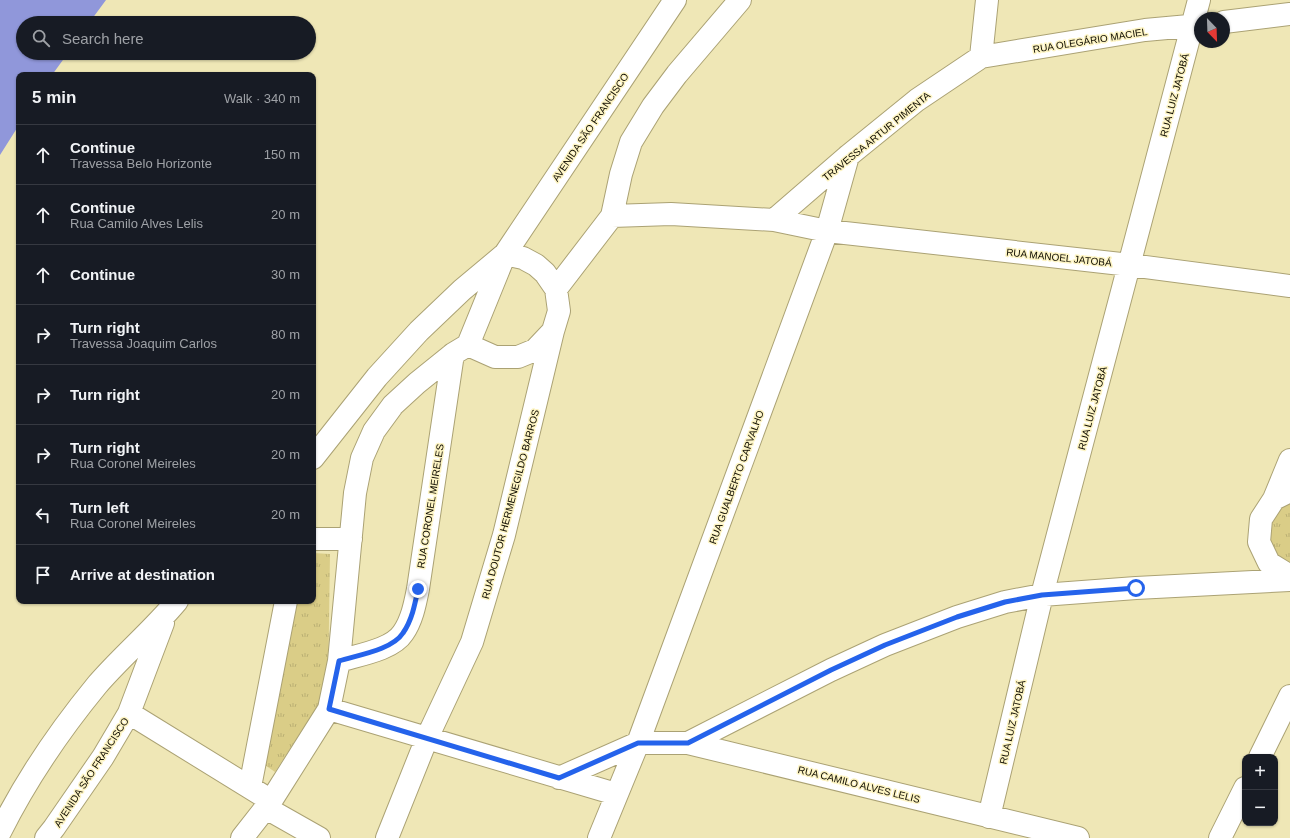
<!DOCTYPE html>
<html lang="en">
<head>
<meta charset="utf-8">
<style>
	:root { --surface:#171b24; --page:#242831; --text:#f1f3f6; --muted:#9ea1a6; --line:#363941 }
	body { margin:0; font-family:Helvetica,sans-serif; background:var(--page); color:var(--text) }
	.controls { position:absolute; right:12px; bottom:12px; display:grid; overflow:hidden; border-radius:8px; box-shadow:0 1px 3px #0004 }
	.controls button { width:36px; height:36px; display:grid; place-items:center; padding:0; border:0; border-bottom:1px solid var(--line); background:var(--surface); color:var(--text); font:20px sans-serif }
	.compass { position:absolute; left:1194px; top:12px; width:36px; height:36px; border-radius:50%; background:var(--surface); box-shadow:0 1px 3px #0004; rotate:157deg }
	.stop { position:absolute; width:12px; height:12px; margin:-9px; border:3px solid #2563eb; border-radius:50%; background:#fff }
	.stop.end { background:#2563eb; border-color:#fff; box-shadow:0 1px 4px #0008 }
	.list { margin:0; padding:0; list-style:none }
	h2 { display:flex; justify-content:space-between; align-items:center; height:52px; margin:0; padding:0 16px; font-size:17px }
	h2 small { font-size:13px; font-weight:400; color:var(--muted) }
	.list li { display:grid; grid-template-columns:26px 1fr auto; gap:12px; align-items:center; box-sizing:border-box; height:60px; padding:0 16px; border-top:1px solid var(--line) }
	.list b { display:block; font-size:15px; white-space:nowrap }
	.list p { margin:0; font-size:13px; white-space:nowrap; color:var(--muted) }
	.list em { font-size:13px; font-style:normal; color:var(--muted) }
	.icon { flex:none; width:22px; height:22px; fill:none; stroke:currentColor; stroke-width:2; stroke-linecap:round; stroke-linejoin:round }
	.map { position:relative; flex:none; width:1290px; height:838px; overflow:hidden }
	.search { position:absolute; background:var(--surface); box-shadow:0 1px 3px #0004; left:16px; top:16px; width:300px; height:44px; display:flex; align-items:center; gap:10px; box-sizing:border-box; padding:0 14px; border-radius:22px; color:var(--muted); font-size:15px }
	.panel { position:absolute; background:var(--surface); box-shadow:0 1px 3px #0004; left:16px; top:72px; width:300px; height:532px; border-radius:8px }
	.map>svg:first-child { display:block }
</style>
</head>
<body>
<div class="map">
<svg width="1290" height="838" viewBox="0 0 1290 838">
	<defs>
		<pattern id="park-tufts" width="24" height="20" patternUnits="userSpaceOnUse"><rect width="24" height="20" fill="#dacd87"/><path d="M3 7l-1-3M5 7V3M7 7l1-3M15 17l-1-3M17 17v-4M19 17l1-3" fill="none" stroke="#baaf73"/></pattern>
	</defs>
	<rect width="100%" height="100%" fill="#efe7b6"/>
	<path fill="url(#park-tufts)" d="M 1290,500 L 1290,566 C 1285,562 1278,559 1275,554 C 1263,534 1268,509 1290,500 Z
		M 313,553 L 330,554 L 328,690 L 275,772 L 265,765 L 296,601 L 313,601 Z"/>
	<path fill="#9097da" d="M 0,0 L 106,0 L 89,23 L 23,23 L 23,53 L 68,53 L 52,75 L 19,75 L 19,125 L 0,155 Z"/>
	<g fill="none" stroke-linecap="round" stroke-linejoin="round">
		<g stroke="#aba274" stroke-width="24">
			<path id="minor" d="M 1224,22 L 1290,14
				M 981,57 L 987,0
				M 612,216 L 671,214 L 774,220 L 827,231 L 1130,265 L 1290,286
				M 774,220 L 848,156 L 917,100 L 981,57 L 1145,30 L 1200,25
				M 505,254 L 523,258 L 536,265 L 545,273 L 556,289 L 559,311 L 553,331 L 535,350 L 518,357 L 495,357 L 468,345 Z
				M 556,289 L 612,216 L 621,174 L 631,142 L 653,106 L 677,74 L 740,0
				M 313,458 L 377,377 L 419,331 L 462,290 L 505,254 L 675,0
				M 1290,491 L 1274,499 L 1261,519 L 1259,542 L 1269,563 L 1290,576
				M 1274,499 L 1290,460
				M 313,539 L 351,539
				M 339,661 C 358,655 392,650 403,633 C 412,620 415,604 418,589 L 453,354
				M 329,709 L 616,794
				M 129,713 L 262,795
				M 688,743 L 831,670 L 885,645 L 957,617 L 1005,602 L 1042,595 L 1136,588 L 1290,580
				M 1260,757 L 1290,696
				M 559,778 L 638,743 L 688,743 L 1078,838
				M 250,787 L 286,601
				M 266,808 L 319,838
				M 989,817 L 1042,595 L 1199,0
				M 0,832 C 26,780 60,730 97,685 C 122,656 152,631 177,601
				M 46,838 L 54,828 L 103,757 L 129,713 L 163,623
				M 242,838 L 271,801 L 329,709 L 339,661 L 355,493 L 362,458 L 374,431 L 393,405 L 417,383 L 453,354 L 468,345
				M 387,838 L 427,738 L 472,642 L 504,535 L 553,331
				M 599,838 L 638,743 L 827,231 L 848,156
				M 1220,838 L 1245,788"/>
		</g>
		<use href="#minor" stroke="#fff" stroke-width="22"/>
	</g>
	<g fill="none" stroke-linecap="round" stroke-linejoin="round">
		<path stroke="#2563eb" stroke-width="5" d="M 418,589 C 415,604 412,620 403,633 C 392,650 358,655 339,661 L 329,709 L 559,778 L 638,743 L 688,743 L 831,670 L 885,645 L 957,617 L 1005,602 L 1042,595 L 1136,588"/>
	</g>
	<g text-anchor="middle" stroke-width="3" stroke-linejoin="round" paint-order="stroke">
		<g font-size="10" fill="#0f0c00" stroke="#fdf4c3">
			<text transform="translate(1090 40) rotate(-9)" y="4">RUA OLEGÁRIO MACIEL</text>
			<text transform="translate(1174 95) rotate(-75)" y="4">RUA LUIZ JATOBÁ</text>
			<text transform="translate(590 127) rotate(-56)" y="4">AVENIDA SÃO FRANCISCO</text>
			<text transform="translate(876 136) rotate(-39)" y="4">TRAVESSA ARTUR PIMENTA</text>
			<text transform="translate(1059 257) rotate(6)" y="4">RUA MANOEL JATOBÁ</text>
			<text transform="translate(1092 408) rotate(-75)" y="4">RUA LUIZ JATOBÁ</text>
			<text transform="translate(736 477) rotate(-70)" y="4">RUA GUALBERTO CARVALHO</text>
			<text transform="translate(510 504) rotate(-75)" y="4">RUA DOUTOR HERMENEGILDO BARROS</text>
			<text transform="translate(430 506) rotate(-81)" y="4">RUA CORONEL MEIRELES</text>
			<text transform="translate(1012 722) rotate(-77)" y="4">RUA LUIZ JATOBÁ</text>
			<text transform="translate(91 772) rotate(-57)" y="4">AVENIDA SÃO FRANCISCO</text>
			<text transform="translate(859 784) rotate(14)" y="4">RUA CAMILO ALVES LELIS</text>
		</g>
	</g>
</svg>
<div class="controls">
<button>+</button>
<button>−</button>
</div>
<svg class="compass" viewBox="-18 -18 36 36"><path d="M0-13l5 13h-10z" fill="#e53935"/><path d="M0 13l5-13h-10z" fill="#9ea1a6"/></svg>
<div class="stop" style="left:1136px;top:588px"></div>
<div class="stop end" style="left:418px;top:589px"></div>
<div class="search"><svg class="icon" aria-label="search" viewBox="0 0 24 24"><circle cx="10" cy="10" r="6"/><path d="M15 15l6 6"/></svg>Search here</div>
<section class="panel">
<h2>5 min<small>Walk · 340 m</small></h2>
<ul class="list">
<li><svg class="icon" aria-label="ahead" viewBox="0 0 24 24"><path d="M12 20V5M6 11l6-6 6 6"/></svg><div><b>Continue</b><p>Travessa Belo Horizonte</p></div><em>150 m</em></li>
<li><svg class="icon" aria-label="ahead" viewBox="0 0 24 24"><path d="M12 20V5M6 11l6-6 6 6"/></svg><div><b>Continue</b><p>Rua Camilo Alves Lelis</p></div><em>20 m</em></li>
<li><svg class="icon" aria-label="ahead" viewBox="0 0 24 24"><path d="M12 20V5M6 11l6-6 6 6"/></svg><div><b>Continue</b></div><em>30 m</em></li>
<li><svg class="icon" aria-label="right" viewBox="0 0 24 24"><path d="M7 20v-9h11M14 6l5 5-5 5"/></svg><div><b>Turn right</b><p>Travessa Joaquim Carlos</p></div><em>80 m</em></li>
<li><svg class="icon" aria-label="right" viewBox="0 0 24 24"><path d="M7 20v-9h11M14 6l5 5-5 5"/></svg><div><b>Turn right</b></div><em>20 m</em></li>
<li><svg class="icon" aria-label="right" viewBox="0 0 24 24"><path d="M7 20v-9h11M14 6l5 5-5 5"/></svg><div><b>Turn right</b><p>Rua Coronel Meireles</p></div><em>20 m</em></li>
<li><svg class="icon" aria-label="left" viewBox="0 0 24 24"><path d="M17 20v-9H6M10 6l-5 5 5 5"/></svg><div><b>Turn left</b><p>Rua Coronel Meireles</p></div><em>20 m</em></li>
<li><svg class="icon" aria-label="arrive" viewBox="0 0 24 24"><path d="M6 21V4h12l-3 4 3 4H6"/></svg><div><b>Arrive at destination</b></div></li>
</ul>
</section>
</div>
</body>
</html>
